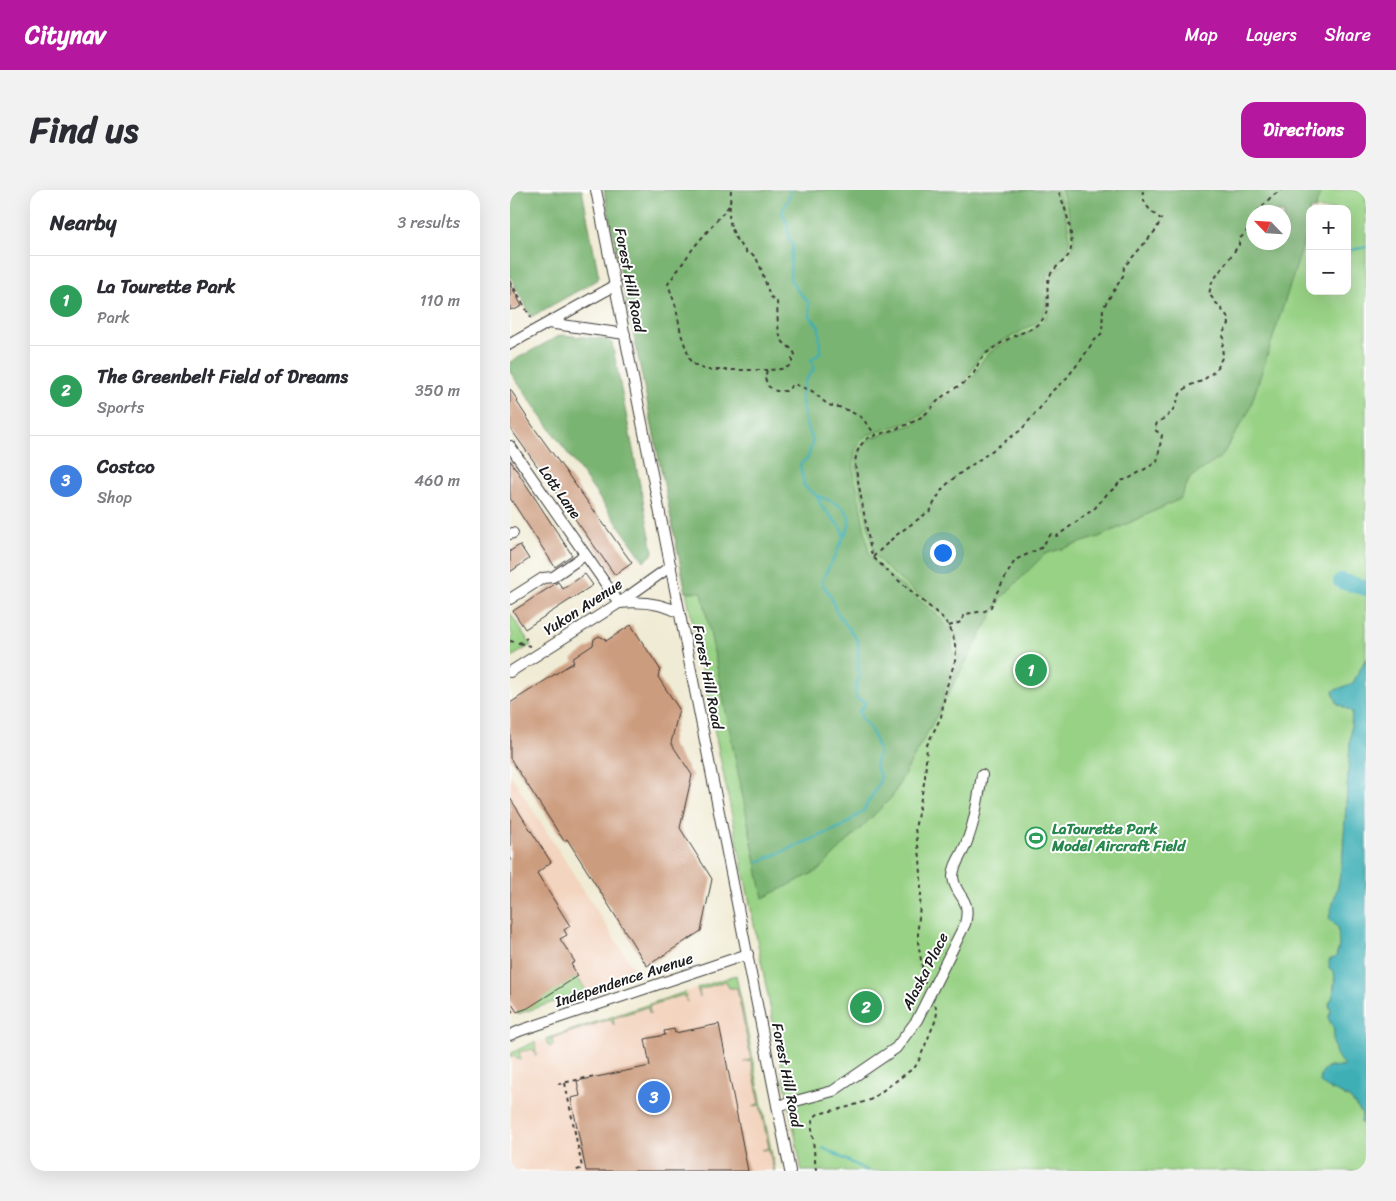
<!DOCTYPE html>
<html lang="en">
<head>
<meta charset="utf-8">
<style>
	:root { --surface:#fff; --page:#f2f2f3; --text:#2b2b33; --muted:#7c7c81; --line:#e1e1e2; --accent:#b5179e }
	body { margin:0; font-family:Sriracha,sans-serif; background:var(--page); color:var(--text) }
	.controls { position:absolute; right:15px; top:15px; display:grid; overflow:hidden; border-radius:10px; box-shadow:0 5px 20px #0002 }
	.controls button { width:45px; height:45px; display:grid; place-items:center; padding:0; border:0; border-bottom:1px solid var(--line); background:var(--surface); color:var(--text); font:25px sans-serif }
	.compass { position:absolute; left:736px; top:15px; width:45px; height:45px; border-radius:50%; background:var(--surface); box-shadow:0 5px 20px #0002; rotate:295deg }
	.you { position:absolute; left:432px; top:362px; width:18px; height:18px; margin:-12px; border:4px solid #fff; border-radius:50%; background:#1a73e8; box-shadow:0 0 0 8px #1a73e833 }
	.badge { display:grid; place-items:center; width:32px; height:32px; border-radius:50%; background:var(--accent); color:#fff; font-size:16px; font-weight:700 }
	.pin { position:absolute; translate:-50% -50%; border:2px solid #fff; box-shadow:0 1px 5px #0006 }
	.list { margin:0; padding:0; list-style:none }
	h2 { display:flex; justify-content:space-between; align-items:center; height:65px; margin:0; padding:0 20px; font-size:21px }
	h2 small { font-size:16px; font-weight:400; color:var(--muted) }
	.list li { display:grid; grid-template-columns:32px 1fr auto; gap:15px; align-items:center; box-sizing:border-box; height:90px; padding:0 20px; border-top:1px solid var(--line) }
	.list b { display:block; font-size:19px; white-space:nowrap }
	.list p { margin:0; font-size:16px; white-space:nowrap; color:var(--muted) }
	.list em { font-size:16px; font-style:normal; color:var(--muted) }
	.map { position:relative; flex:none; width:856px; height:981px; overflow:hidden; border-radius:15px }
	header { display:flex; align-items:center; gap:30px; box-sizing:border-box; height:70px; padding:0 25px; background:var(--accent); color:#fff }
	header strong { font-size:24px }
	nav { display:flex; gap:28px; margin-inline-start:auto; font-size:18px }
	.intro { display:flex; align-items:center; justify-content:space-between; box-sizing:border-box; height:120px; padding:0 30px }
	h1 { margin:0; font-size:35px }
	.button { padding:12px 22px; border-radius:15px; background:var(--accent); color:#fff; font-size:18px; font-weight:700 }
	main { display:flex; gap:30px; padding:0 30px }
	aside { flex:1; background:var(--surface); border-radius:15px; box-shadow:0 5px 20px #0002 }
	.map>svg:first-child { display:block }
</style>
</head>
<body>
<header>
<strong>Citynav</strong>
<nav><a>Map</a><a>Layers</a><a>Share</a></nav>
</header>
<div class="intro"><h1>Find us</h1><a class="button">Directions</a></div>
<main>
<aside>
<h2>Nearby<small>3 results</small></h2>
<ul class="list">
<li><span class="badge" style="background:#2e9e5b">1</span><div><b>La Tourette Park</b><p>Park</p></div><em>110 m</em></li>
<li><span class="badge" style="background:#2e9e5b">2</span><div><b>The Greenbelt Field of Dreams</b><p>Sports</p></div><em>350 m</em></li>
<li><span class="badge" style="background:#3f7fe0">3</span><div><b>Costco</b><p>Shop</p></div><em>460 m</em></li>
</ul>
</aside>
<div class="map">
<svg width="856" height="981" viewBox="0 0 856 981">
	<rect width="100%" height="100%" fill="#fff"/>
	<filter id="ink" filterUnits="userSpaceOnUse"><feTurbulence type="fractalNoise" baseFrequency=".02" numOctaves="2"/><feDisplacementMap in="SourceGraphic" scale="10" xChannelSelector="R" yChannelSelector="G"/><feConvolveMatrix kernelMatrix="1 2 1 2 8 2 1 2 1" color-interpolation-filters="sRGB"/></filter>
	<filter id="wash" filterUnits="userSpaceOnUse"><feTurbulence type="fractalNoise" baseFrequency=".0096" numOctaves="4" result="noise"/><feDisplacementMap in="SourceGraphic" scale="20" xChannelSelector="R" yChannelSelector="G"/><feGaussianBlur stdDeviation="1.12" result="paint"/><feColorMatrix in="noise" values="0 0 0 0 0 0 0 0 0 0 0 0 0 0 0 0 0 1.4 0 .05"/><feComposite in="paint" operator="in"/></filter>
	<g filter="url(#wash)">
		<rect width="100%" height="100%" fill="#f0ebd4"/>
		<path fill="#f3d4bf" d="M 0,584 L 127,784 L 8,824 L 0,825 Z
			M 226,785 L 265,981 L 0,981 L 1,864 L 12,857 Z"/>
		<path fill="#98d285" stroke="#5a7750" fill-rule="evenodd" d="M 94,0 L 856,0 L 856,468 L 843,493 L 827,513 L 842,522 L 833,662 L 829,691 L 829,756 L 826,767 L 823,806 L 819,814 L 821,821 L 818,828 L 824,839 L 823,852 L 835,877 L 821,876 L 828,902 L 840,909 L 852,924 L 851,933 L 856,938 L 856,981 L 292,981 L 240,714 ZM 800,19 L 837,19 L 837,101 L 800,101 ZM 744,22 L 774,22 L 774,52 L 744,52 Z
			M 0,423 L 21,455 L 0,468 L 0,456 L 3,454 L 0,448 L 3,445 L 0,441 Z
			M 226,785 L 265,981 L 264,981 L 259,959 L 252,960 L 259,958 L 250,915 L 243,916 L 250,913 L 241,871 L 234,872 L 241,869 L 227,798 L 219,798 L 216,791 L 189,800 L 190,807 L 187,798 Z
			M 66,787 L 70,791 L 77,801 L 8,824 L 7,822 Z
			M 175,802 L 177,812 L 173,805 L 139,816 L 140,824 L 137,817 L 103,828 L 104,835 L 100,829 L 42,848 L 43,855 L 40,857 L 38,855 L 36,849 Z
			M 25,852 L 26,866 L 23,859 L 9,862 L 11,869 L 9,870 L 4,865 L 0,867 L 0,864 C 8,859 16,856 25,852 Z"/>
		<path fill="#7ab472" stroke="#4b6847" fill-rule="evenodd" d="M 0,0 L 72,0 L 88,82 L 89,86 L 87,90 L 21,127 L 0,86 Z
			M 94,0 L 547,0 C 553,16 566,51 555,66 C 549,74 539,79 536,90 C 533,103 541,119 529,130 C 524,135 516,138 510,142 C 497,149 485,155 473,163 L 469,167 L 457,188 L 451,192 L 437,200 L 412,225 L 396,233 L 357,245 C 344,255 343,267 344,282 L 359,363 L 364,371 L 383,389 L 429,426 L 439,439 L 441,446 L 444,470 L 434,503 L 433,514 L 382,607 L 309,680 L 253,708 L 192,402 L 176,402 Z
			M 551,0 L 811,0 L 805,19 L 800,19 L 800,34 L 739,221 L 711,267 L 680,288 L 670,309 L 589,347 L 535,364 L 491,408 L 436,508 C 438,499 442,491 445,481 C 452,462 446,440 433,425 C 411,405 382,387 364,364 L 347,279 L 348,264 L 353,254 L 358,250 L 364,247 L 404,234 C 419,226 427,210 442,202 C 449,198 458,195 463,187 C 469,180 470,171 477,165 C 493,150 517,148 532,132 C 543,120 536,106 539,92 C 542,81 551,77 558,69 C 571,54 557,16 551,0 ZM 774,22 L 774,52 L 744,52 L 744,22 Z
			M 51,145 L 95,149 L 102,153 L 143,361 L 142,365 L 134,371 L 0,182 L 0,172 Z"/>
		<path fill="#3eafb5" stroke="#2d6668" d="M 856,468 L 856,938 L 851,933 L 852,924 C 848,919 844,912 839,908 C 830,902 819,900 810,893 C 811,874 820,877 834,877 L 826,864 L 823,852 L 824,839 L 818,828 L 821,821 L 819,814 L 823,806 L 825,791 L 824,781 L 819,778 L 819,770 L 826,767 L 829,756 L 828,738 L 819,728 L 829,691 L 833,662 L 842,522 L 827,513 L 823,501 L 843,493 Z"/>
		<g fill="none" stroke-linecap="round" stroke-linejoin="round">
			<path stroke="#3eafb5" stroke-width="2.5" d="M 837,61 L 856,57
				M 308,306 C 321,311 342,317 339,335 C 338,340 337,343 334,346
				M 248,672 L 333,636 L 353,621 L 366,599 L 371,587 L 365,576 L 369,562 L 368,558 L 361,540 L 352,529 L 349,521 L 354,516 L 355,512 L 347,509 L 345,499 L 350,486 L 348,477 L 348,451 L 326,421 L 320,405 L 311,392 L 325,366 L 334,346 L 331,338 L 311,315 L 307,306 L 294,296 L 290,274 L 298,268 L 303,250 L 296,235 L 291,206 L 295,191 L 304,179 L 301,170 L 310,163 L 309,137 L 300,126 L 299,113 L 287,100 L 280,89 L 281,65 L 283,56 L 278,47 L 278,35 L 272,22 L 280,5 L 281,0
				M 313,958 L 358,981"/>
			<path stroke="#3eafb5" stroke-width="16" d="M 831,391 L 856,398"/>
		</g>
		<g id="blocks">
			<path fill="#cc9c7e" d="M 0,94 L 12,116 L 4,120 L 3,119 L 0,120 Z
				M 0,199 L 8,211 L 7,212 L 22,235 L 122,373 L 105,385 L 0,238 Z
				M 0,270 L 62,365 L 45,377 L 0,308 Z
				M 10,355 L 19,369 L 0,382 L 0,361 Z
				M 75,384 L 83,395 L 15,439 L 3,421 L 48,392 L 53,399 Z
				M 121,435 L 150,479 L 148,487 L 169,519 L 161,553 L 182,585 L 170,638 L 202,689 L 191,741 L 137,776 L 57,649 L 54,651 L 0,568 L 0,513 L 64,472 L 62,469 L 83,455 L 84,449 L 89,446 L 95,449 L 96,451 Z
				M 0,608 L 41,672 L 27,683 L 60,736 L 54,740 L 57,745 L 50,749 L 65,772 L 61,774 L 68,786 L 18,818 L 7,822 L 0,811 Z
				M 209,834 L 238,981 L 76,981 L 61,908 L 70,906 L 67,891 L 140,876 L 135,849 L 155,845 L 154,841 L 164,839 L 165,843 Z"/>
		</g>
	</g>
	<g filter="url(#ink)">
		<use href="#blocks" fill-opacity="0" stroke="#3c3b38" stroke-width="1"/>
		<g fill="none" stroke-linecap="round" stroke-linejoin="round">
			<g stroke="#3c3b38" stroke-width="12">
				<path id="minor" d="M 86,0 L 280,981
					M 38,133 L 115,144
					M 0,154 L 106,95
					M 0,256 L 109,413
					M 0,344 L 3,343
					M 0,409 L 33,388 L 43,387 L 75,365
					M 110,413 C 131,411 151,413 170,423
					M 0,482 L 109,413 L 161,376
					M 0,845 L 12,840 L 238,764
					M 267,916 L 323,901 L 386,858 L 407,830 L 455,734 C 462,707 445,707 443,687 C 443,675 452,665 456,654 C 465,632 468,608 472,585"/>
			</g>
			<path stroke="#3c3b38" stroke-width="2" stroke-dasharray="4 4" stroke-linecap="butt" d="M 221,0 L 219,28 L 221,37 L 227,51 L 236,62 L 245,66 L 250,76 L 260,106 L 267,112 C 268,123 266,145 274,153 C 279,158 283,158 285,165 L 282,169 L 282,173 C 276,181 266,179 257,180 L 255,188 L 258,196 L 266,201 L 276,201 L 284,194 L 302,201 L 318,215 L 333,218 L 351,227 L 366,245
				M 219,16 L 184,57 L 158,94 L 166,117 L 171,144 L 181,173 L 196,180 L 257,180
				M 747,22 L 762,6 L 772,0
				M 0,91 L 21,128
				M 363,367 L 385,346 L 421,320 L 424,313 L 433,298 L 445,287 L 511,240 L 530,218 L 542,201 L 555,190 L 571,170 L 583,152 L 592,143 L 593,118 L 613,86 L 614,77 L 646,40 L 651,29 C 641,22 631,13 633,0
				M 439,436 L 451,432 L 455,424 L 475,421 L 481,417 L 486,404 L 505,370 L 531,358 L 541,344 L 547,346 L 585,318 L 597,304 L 606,297 L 610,291 L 618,289 L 647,272 L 652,245 L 645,240 L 647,232 L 656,228 L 665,217 L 670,204 L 678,196 L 692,191 L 705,181 L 713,166 L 712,156 L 715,150 L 712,144 L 719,134 L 717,126 L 699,104 L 702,92 L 729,55 L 729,49 L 735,44 L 744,29
				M 0,451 L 9,453 L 17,448
				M 9,453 L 20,456
				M 415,794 L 408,752 L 408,738 L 411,704 L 411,685 L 410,667 L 405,639 L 415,588 L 417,555 L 431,527 L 436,499 L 445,471 L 446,460 L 443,445 L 439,436 L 433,428 L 382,385 L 363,367 L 361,362 L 345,274 C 346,262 349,255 358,248 C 375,242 400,236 414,225 C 422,219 427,210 436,204 C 444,198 454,194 461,187 C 468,179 467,170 478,162 C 486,156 494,151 504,146 C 513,142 526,138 533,129 C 541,118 536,105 538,92 C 539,80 551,75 558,66 C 568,53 554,14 548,0
				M 0,819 L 5,825
				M 55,893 L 72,977 L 70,979 L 64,981
				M 48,894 L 85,886
				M 306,981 L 302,939 L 302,932 L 304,927 L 308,924 L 338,917 L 360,910 L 405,877 L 409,870 L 426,829 L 427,822 L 425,814"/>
			<use href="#minor" stroke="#fff" stroke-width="10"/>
		</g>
	</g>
	<defs>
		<g id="stadium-ring" transform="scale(1.125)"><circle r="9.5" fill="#fff" stroke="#2e9e5b" stroke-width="1.5"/><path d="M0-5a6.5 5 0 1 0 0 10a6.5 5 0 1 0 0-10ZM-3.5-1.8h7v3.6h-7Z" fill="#2e9e5b"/></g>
	</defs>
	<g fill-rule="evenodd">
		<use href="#stadium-ring" x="526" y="648"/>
	</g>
	<g text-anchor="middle" stroke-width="4" stroke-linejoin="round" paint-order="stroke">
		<g font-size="15" fill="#1c1c1c" stroke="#fff">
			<text transform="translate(120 90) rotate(79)" y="5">Forest Hill Road</text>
			<text transform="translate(50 302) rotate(55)" y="5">Lott Lane</text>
			<text transform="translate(73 417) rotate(-33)" y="5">Yukon Avenue</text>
			<text transform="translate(198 487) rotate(79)" y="5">Forest Hill Road</text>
			<text transform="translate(415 781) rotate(-63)" y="5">Alaska Place</text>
			<text transform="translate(114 790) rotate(-18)" y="5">Independence Avenue</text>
			<text transform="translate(277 885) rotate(79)" y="5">Forest Hill Road</text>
		</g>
		<g font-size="15" font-weight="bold" fill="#27864d" stroke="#fff" text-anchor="start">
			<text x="542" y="644">LaTourette Park<tspan x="542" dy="17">Model Aircraft Field</tspan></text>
		</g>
	</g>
</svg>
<div class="controls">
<button>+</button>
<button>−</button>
</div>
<svg class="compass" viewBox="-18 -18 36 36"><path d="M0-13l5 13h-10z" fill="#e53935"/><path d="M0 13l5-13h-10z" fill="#7c7c81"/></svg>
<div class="you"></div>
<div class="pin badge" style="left:521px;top:480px;background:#2e9e5b">1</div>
<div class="pin badge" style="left:356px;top:817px;background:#2e9e5b">2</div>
<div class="pin badge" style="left:144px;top:907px;background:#3f7fe0">3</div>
</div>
</main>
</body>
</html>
